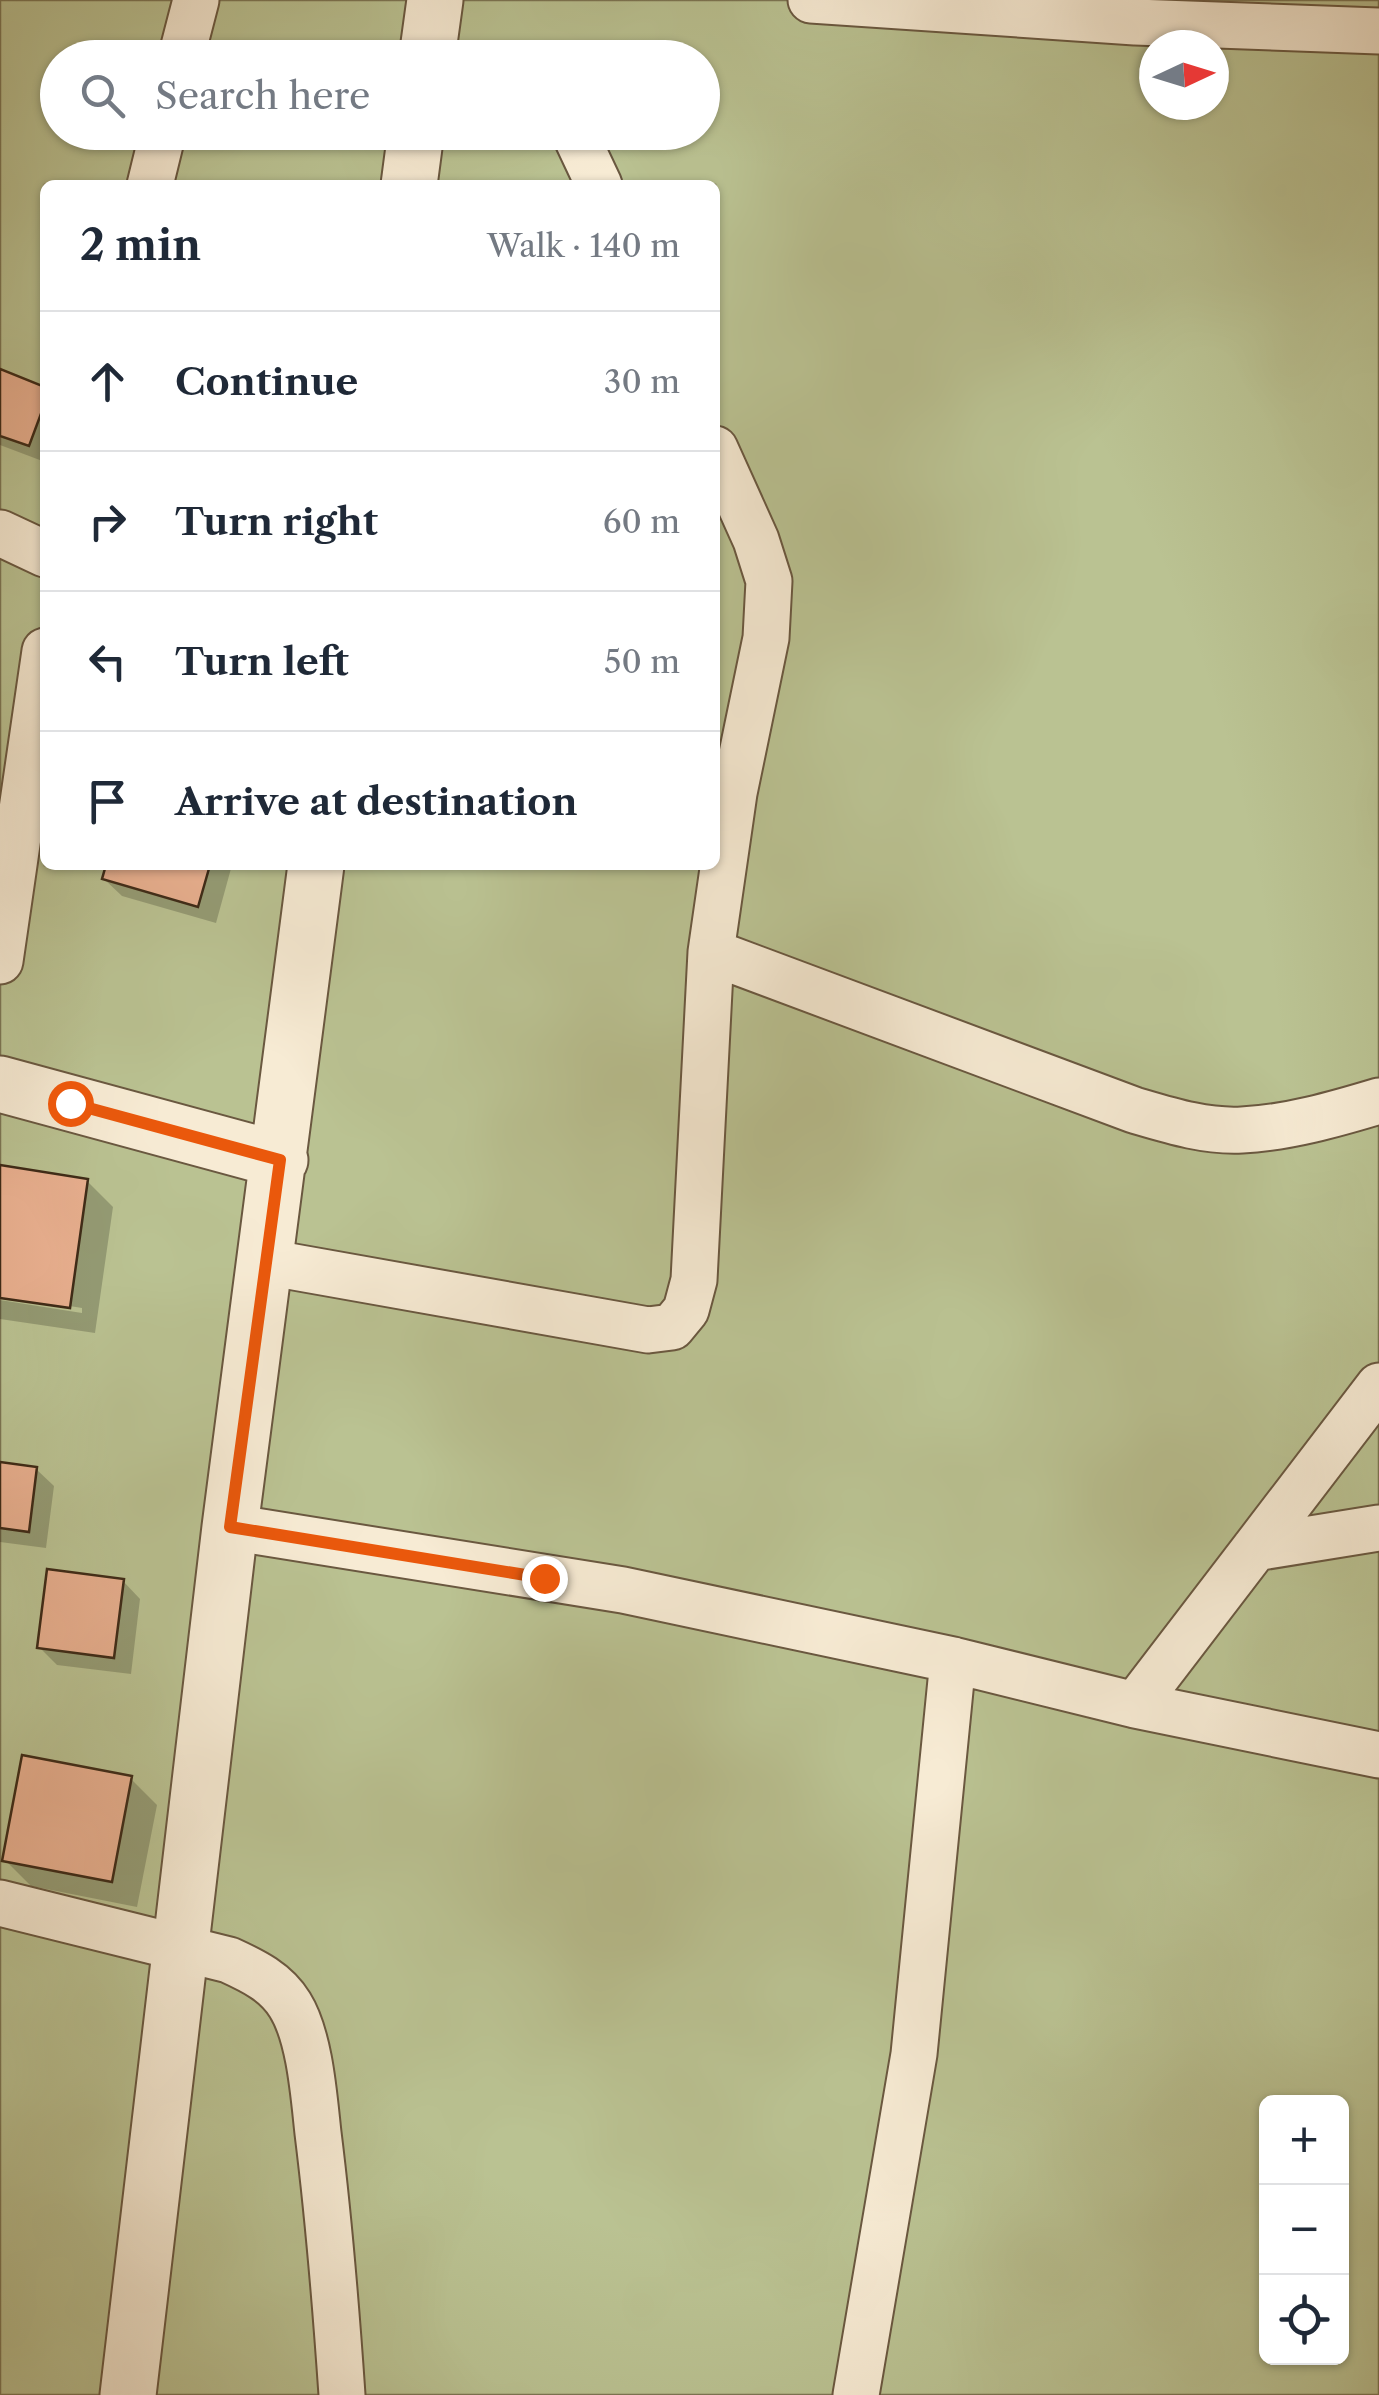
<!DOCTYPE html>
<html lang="en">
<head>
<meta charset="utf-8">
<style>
	:root { --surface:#fff; --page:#f2f2f3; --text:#1f2937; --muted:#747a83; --line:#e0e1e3 }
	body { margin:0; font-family:"Libre Caslon Text",serif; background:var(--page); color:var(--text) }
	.controls { position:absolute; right:30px; bottom:30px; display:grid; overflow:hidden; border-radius:15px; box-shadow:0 2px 8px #0004 }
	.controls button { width:90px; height:90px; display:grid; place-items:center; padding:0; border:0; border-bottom:2px solid var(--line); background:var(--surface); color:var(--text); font:50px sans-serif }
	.compass { position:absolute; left:1139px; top:30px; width:90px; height:90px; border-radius:50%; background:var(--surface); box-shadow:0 2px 8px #0004; rotate:86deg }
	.stop { position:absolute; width:30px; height:30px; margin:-22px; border:8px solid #ea580c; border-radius:50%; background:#fff }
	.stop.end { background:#ea580c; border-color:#fff; box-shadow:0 2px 10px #0008 }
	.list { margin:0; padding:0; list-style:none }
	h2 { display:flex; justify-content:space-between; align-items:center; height:130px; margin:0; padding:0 40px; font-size:42px }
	h2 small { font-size:32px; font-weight:400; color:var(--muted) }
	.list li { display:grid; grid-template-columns:65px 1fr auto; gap:30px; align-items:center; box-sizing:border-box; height:140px; padding:0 40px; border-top:2px solid var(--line) }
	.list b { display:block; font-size:38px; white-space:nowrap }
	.list em { font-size:32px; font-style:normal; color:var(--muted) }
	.icon { flex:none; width:55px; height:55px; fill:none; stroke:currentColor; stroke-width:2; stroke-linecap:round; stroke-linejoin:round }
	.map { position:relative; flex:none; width:1379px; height:2395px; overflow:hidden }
	.search { position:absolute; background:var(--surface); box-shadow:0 2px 8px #0004; left:40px; top:40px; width:680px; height:110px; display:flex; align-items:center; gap:25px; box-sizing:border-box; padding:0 35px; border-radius:55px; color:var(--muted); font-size:38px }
	.panel { position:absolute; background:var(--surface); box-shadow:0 2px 8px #0004; left:40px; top:180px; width:680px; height:690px; border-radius:15px }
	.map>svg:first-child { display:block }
</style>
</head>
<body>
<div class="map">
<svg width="1379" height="2395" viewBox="0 0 1379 2395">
	<rect width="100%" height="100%" fill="#f3e0bd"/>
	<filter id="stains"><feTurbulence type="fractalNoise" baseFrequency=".002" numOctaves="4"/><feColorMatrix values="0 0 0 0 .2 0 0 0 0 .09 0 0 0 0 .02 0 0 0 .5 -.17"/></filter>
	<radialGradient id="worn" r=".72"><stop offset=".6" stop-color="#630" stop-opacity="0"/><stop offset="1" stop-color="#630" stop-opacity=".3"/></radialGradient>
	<path fill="#bac292" stroke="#7c7654" stroke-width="2.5" fill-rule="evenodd" d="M 0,0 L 1379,0 L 1379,2395 L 0,2395 ZM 1154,45 L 1214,45 L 1214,105 L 1154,105 ZM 58,58 L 702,58 L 702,132 L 58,132 ZM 45,185 L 715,185 L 715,865 L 45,865 ZM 1266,2102 L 1342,2102 L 1342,2358 L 1266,2358 Z"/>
	<path fill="#0003" d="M 0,372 L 45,389 L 45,462 L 0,445 Z
		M 108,865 L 232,865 L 216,923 L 122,896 L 104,879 Z
		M 0,1168 L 87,1181 L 113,1207 L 95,1333 L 0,1319 L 0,1300 L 82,1313 L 82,1308 L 0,1295 Z
		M 0,1465 L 36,1469 L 54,1486 L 46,1548 L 0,1542 Z
		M 123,1581 L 140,1599 L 131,1674 L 57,1665 L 40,1648 Z
		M 131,1779 L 157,1805 L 137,1907 L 31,1886 L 5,1860 Z"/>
	<path fill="#e9b090" stroke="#3d2a17" stroke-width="2.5" d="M 0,369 L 45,387 L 45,403 L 29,446 L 0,436 Z
		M 106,865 L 210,865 L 198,907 L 102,879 Z
		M 0,1165 L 88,1179 L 70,1308 L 0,1298 Z
		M 0,1462 L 37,1467 L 29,1532 L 0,1528 Z
		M 47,1569 L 124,1579 L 114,1658 L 37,1648 Z
		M 22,1755 L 132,1776 L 112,1882 L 2,1861 Z"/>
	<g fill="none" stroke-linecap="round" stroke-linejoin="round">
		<g stroke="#6a5840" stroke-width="49">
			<path id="minor" d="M 811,0 L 1135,22 L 1379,31
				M 181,58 L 196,0
				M 574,132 L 599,185
				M 150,185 L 163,132
				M 0,533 L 45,554
				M 711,952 L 1134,1110 C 1168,1120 1205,1132 1242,1130 C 1287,1128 1336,1114 1379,1101
				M 0,961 L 45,651
				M 266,1262 L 648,1330 L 672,1327 L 686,1310 L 694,1280 L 711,952 L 734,793 L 766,638 L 769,581 L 756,540 L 715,449
				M 230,1527 L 623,1590 L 953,1660 L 1135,1705 L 1379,1755
				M 1255,1548 L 1379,1528
				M 1135,1705 L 1379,1386
				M 0,1903 L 229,1960 C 253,1971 276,1982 290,2005 C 310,2037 314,2097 318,2133 C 329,2221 336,2307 342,2395
				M 856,2395 L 914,2054 L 953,1660"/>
		</g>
		<g stroke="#6a5840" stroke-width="59">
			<path id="tertiary" d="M 427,58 L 435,0
				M 409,185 L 416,132
				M 0,1084 L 280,1160
				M 128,2395 L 230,1527 L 316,865"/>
		</g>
		<use href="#minor" stroke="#f7ebd4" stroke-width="45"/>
		<use href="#tertiary" stroke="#f7ebd4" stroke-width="55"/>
	</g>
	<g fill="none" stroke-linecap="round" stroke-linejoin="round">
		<path stroke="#ea580c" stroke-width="12" d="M 70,1103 L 280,1160 L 230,1527 L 544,1578"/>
	</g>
	<rect width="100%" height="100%" filter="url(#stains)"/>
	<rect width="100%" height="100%" fill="url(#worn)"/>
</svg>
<div class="controls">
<button>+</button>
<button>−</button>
<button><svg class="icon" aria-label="locate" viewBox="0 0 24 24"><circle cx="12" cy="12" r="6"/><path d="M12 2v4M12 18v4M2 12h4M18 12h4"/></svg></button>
</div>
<svg class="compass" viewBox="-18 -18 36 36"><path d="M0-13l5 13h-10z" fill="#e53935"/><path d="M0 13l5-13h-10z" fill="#747a83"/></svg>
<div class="stop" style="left:70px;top:1103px"></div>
<div class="stop end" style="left:544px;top:1578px"></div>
<div class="search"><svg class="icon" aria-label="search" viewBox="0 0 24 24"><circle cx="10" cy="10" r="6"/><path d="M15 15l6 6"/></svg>Search here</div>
<section class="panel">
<h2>2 min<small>Walk · 140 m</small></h2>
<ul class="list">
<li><svg class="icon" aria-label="ahead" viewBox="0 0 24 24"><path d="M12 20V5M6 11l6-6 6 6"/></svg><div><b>Continue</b></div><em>30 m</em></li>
<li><svg class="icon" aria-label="right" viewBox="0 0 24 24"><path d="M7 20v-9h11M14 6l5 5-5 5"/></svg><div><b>Turn right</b></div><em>60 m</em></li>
<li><svg class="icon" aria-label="left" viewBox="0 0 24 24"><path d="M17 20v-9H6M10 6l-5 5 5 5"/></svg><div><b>Turn left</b></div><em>50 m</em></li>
<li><svg class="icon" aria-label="arrive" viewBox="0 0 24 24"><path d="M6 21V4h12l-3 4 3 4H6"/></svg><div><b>Arrive at destination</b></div></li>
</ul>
</section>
</div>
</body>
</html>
